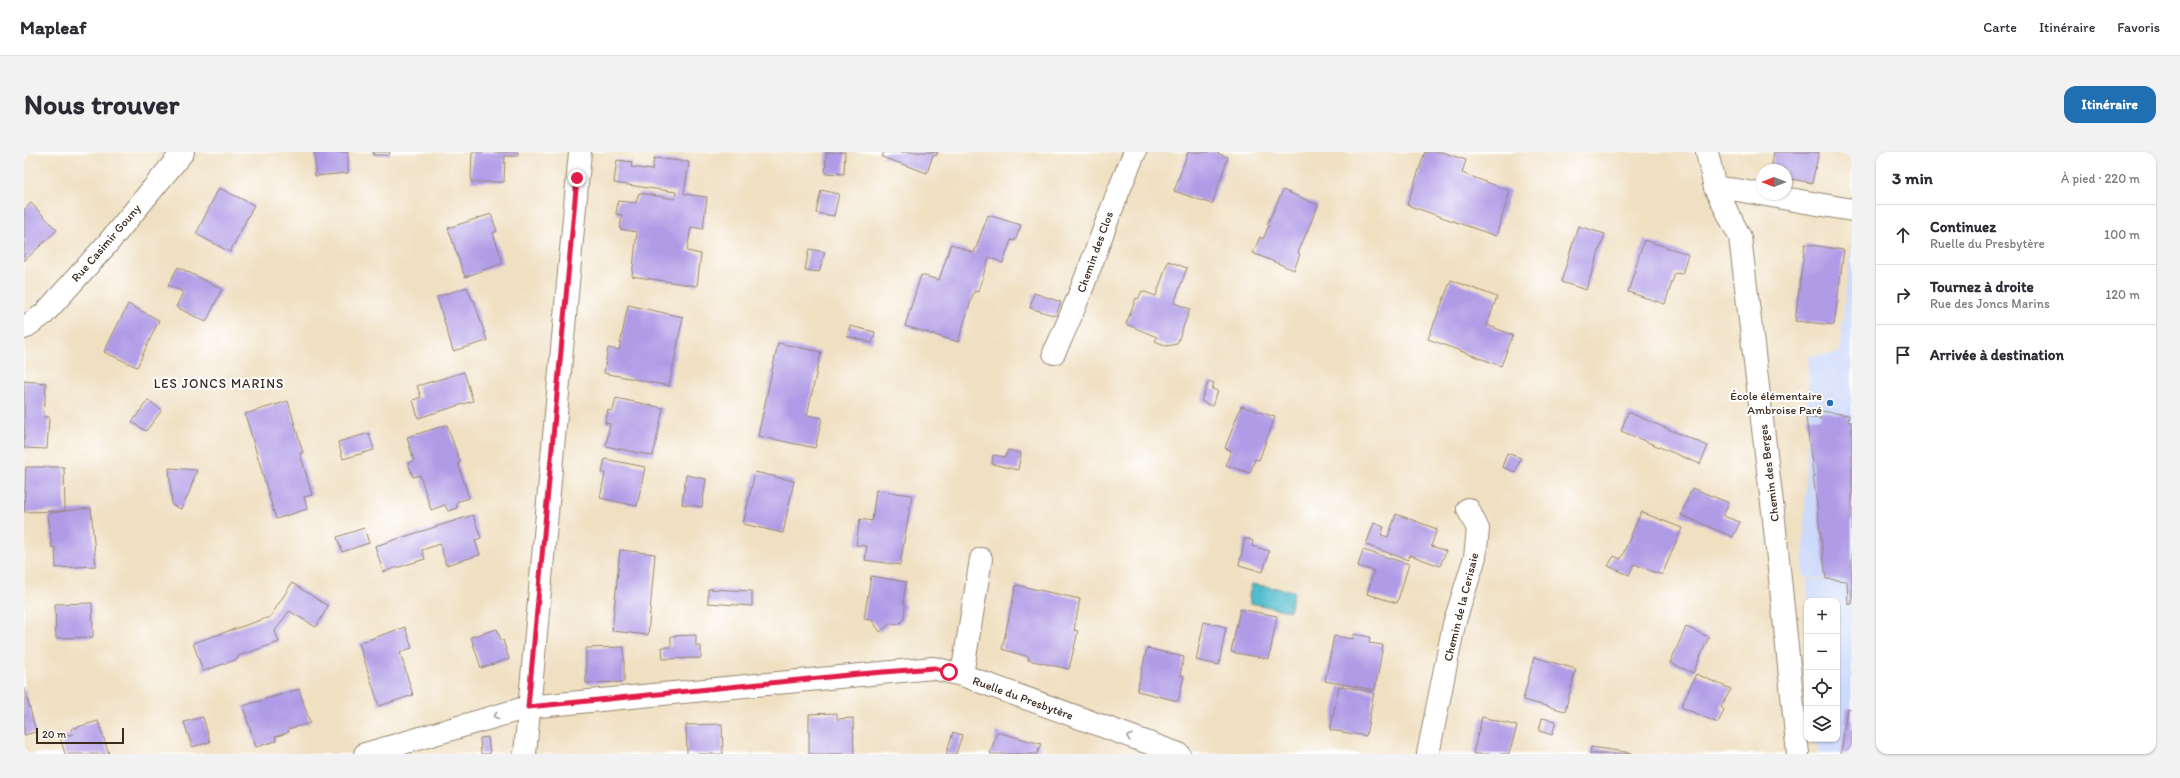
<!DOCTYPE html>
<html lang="fr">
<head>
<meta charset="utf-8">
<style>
	:root { --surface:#fff; --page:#f2f2f3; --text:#2b2b33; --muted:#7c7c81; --line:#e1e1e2; --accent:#1f6fb2 }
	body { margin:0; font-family:Itim,sans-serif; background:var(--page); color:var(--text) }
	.controls { position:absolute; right:12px; bottom:12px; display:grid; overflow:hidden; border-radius:8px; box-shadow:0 1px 3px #0004 }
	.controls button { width:36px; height:36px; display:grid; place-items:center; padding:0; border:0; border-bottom:1px solid var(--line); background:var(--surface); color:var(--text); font:20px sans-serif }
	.compass { position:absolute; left:1732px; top:12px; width:36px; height:36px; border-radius:50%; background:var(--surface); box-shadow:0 1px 3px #0004; rotate:270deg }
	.scale { position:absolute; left:12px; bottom:10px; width:88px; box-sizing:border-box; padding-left:4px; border:2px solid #3b2a1e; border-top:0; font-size:11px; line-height:14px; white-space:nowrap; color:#3b2a1e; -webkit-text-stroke:3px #fff; paint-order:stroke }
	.stop { position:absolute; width:12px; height:12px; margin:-9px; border:3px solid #e11d48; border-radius:50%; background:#fff }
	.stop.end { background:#e11d48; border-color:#fff; box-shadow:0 1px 4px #0008 }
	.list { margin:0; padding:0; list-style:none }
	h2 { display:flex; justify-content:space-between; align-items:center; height:52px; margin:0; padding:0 16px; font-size:17px }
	h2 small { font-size:13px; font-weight:400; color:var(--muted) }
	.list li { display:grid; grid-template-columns:26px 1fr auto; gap:12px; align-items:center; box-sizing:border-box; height:60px; padding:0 16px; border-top:1px solid var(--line) }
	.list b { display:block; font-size:15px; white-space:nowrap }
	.list p { margin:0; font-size:13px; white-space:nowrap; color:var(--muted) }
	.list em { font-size:13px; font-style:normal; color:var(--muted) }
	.icon { flex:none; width:22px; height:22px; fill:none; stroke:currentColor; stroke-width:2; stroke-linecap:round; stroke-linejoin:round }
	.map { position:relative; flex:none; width:1828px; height:602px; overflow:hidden; border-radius:12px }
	header { display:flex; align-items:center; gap:24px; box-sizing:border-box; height:56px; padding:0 20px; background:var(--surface); border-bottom:1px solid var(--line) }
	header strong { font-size:19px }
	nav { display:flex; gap:22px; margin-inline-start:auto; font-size:14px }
	.intro { display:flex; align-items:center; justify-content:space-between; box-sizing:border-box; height:96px; padding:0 24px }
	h1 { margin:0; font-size:28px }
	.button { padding:10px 18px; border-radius:12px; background:var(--accent); color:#fff; font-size:14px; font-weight:700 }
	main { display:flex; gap:24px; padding:0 24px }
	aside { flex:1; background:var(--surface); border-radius:12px; box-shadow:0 1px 3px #0004 }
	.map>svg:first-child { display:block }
</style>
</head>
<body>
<header>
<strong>Mapleaf</strong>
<nav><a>Carte</a><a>Itinéraire</a><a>Favoris</a></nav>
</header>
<div class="intro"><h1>Nous trouver</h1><a class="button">Itinéraire</a></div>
<main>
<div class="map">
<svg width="1828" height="602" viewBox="0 0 1828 602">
	<rect width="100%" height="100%" fill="#fff"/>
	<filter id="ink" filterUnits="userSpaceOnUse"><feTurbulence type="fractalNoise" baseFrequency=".025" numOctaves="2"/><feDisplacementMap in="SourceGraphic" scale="8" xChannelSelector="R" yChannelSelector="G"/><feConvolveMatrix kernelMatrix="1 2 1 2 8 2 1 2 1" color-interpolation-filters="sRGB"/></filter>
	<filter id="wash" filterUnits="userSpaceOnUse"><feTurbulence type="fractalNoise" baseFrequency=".012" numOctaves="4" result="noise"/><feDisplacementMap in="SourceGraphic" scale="16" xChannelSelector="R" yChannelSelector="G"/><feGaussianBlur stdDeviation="0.9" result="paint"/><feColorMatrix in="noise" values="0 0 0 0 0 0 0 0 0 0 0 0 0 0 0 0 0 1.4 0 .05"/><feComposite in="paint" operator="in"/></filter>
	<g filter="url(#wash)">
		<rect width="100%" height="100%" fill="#f0e0c2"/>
		<path fill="#cedafa" d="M 1828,82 L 1828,602 L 1795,602 L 1793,587 L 1813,587 L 1813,449 L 1784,449 L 1783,427 L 1820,430 L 1779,425 L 1785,204 L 1815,201 Z"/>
		<path fill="#51bccc" stroke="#467375" d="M 1228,432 L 1270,439 L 1265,459 L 1226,451 L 1225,443 Z"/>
		<g id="blocks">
			<path fill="#b09ce6" d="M 291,0 L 324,0 L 324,21 L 291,24 Z
				M 349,0 L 366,0 L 365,3 L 349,3 Z
				M 448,0 L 494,0 L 494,4 L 481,4 L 480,30 L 447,30 Z
				M 803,0 L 821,0 L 820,22 L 801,21 Z
				M 860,0 L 914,0 L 912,4 L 909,3 L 903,21 L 858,5 Z
				M 1164,0 L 1190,0 L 1204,5 L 1188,52 L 1150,39 Z
				M 1401,0 L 1418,0 L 1442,8 L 1438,21 L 1486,39 L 1472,84 L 1383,53 Z
				M 1750,0 L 1795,0 L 1788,31 L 1762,26 L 1762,18 L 1747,18 Z
				M 630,6 L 665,10 L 660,42 L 683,45 L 679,77 L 667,75 L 663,99 L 677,102 L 673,134 L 608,124 L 613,80 L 596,77 L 598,63 L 592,62 L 594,49 L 612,51 L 615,41 L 651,47 L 652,40 L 590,31 L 593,8 L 608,10 L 607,15 L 628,18 Z
				M 195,36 L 230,53 L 206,100 L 172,82 Z
				M 797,38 L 815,42 L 810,64 L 792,61 Z
				M 1259,38 L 1294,53 L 1274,101 L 1276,102 L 1270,118 L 1229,101 L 1236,85 L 1239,87 L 1245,73 L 1243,72 Z
				M 7,51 L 33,78 L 0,109 L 0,58 Z
				M 467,62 L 473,79 L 469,81 L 479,111 L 441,125 L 424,76 Z
				M 964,63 L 997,73 L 991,89 L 987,88 L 979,111 L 965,105 L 954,140 L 950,139 L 934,190 L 881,174 L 897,123 L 915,128 L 927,92 L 950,101 Z
				M 1554,74 L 1581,82 L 1562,138 L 1537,130 Z
				M 1620,88 L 1664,102 L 1658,122 L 1651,121 L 1641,152 L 1604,140 Z
				M 1781,92 L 1820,98 L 1810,173 L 1771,169 Z
				M 785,97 L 801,100 L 795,120 L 781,118 Z
				M 1144,109 L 1163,116 L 1150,151 L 1166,157 L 1153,192 L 1143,194 L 1131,189 L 1133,185 L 1102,172 L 1112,146 L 1114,147 L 1118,139 L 1132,144 Z
				M 154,115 L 198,137 L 182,170 L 152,155 L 159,140 L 144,133 Z
				M 1427,128 L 1473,145 L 1463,173 L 1489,183 L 1477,214 L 1404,187 Z
				M 443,135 L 448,148 L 450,148 L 463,189 L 429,199 L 413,145 Z
				M 1010,141 L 1037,150 L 1032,164 L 1006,156 Z
				M 104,152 L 135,168 L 113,215 L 80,200 Z
				M 604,153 L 659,165 L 645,234 L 580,221 L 584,196 L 595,198 Z
				M 826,174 L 851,180 L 848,191 L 823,184 Z
				M 754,191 L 797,200 L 783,263 L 798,266 L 791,296 L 734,284 Z
				M 440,220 L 449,249 L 394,266 L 389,248 L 397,245 L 393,234 Z
				M 0,229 L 22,231 L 20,265 L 25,265 L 23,297 L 0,296 Z
				M 1185,229 L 1190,231 L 1188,237 L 1194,239 L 1188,254 L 1177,249 Z
				M 592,246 L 639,256 L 629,304 L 582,294 L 586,272 L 581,271 L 584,258 L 589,259 Z
				M 124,248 L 138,258 L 122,279 L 108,270 Z
				M 264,249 L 279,301 L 276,301 L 288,343 L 280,345 L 283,357 L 252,367 L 221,262 Z
				M 1217,254 L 1251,265 L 1235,308 L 1231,307 L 1226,321 L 1202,313 L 1207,298 L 1201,296 Z
				M 1797,259 L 1825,263 L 1824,270 L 1828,270 L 1828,452 L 1824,453 L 1823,429 L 1802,427 L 1782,265 L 1796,267 Z
				M 1604,260 L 1684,294 L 1676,312 L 1597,279 Z
				M 423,273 L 436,310 L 434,311 L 445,346 L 432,350 L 433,356 L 424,359 L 421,353 L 407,358 L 396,323 L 389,325 L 384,311 L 390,309 L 383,285 Z
				M 345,281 L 350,298 L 319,307 L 314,290 Z
				M 984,298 L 997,301 L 994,318 L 968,312 L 969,303 L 981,305 Z
				M 1483,301 L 1497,306 L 1491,320 L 1478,315 Z
				M 581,307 L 621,315 L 613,354 L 576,346 L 581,321 L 578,321 Z
				M 2,315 L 40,315 L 41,359 L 67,356 L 72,414 L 32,416 L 31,395 L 28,396 L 24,362 L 41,359 L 0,360 Z
				M 145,316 L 173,318 L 165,341 L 157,357 L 148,353 Z
				M 731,320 L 770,329 L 759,381 L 719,372 Z
				M 662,323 L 682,327 L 678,355 L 658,352 Z
				M 1668,336 L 1705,351 L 1699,364 L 1716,370 L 1709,385 L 1657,363 Z
				M 852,338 L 888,343 L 876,413 L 841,408 L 843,394 L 832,393 L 836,367 L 848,369 Z
				M 1617,360 L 1658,376 L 1638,423 L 1610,412 L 1605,423 L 1584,414 L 1590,404 L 1597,407 Z
				M 1372,362 L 1413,377 L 1407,394 L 1422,399 L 1416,414 L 1386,403 L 1384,408 L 1342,393 L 1350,371 L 1360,375 L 1357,383 L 1364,385 Z
				M 449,363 L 457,386 L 451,388 L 456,403 L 422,413 L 416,392 L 398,398 L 401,407 L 359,420 L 351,394 Z
				M 340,376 L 345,391 L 318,400 L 313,385 Z
				M 1221,386 L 1229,389 L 1228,394 L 1245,399 L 1239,420 L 1215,413 Z
				M 596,398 L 631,402 L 624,483 L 588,479 Z
				M 1339,398 L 1385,412 L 1373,451 L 1343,442 L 1350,419 L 1334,414 Z
				M 847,424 L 882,430 L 879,450 L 881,454 L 880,467 L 875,472 L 867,471 L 856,480 L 848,468 L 840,467 Z
				M 268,431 L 304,454 L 292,475 L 265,459 L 251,479 L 255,490 L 214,504 L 214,507 L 179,519 L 169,491 L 246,465 Z
				M 992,433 L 1056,447 L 1050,478 L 1054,479 L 1045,517 L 1004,508 L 1005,505 L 978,497 Z
				M 684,437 L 728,439 L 728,454 L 684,451 Z
				M 68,451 L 69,485 L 32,486 L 31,452 Z
				M 1216,457 L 1253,464 L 1245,507 L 1207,500 Z
				M 1180,470 L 1202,475 L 1195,513 L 1172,508 Z
				M 381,475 L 388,496 L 376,500 L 389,543 L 355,554 L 335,491 Z
				M 1662,475 L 1685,485 L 1669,521 L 1646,511 Z
				M 473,477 L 477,489 L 479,488 L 485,507 L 457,516 L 447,485 Z
				M 1330,482 L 1346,485 L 1345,491 L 1359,493 L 1351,538 L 1301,529 L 1310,484 L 1329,487 Z
				M 672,483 L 672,494 L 677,494 L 677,506 L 639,507 L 638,495 L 647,495 L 647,484 Z
				M 600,495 L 600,530 L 562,531 L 562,496 Z
				M 1123,496 L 1160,505 L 1156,523 L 1160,524 L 1154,549 L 1113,539 Z
				M 1510,505 L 1552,517 L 1541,559 L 1499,548 Z
				M 1672,522 L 1707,537 L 1697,555 L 1700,558 L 1694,571 L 1657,555 Z
				M 1315,534 L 1350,540 L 1342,584 L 1306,578 Z
				M 1,537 L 12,580 L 0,583 L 0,537 Z
				M 275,537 L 286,571 L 264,577 L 265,580 L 251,585 L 252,589 L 232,595 L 219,554 Z
				M 1823,556 L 1828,557 L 1828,602 L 1817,602 Z
				M 813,561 L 813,567 L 829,566 L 830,602 L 785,602 L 785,562 Z
				M 179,565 L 186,590 L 168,595 L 160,570 Z
				M 1458,565 L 1493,574 L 1485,602 L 1449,602 Z
				M 1518,566 L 1532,569 L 1528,583 L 1515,579 Z
				M 74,569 L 85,602 L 41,602 L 36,585 L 49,582 L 47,577 Z
				M 698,572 L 699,602 L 663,602 L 662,573 Z
				M 929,580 L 938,583 L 932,602 L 922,602 Z
				M 973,580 L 1017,592 L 1013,602 L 966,602 Z
				M 464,585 L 466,602 L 457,602 L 456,586 Z
				M 1567,595 L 1608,601 L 1607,602 L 1566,602 Z"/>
		</g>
	</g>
	<g filter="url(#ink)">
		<use href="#blocks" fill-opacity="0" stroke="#968570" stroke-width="1"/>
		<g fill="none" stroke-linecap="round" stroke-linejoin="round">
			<g stroke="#968570" stroke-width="24">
				<path id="street" d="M 1683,0 L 1691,36 L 1716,85 L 1750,368 L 1774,602
					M 1691,36 L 1713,38 L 1828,58
					M 0,176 L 20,162 L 84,91 L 159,0
					M 1030,201 C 1062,136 1081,66 1111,0
					M 938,523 L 957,407
					M 341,602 L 504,555 L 909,516 L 938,523 L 1155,602
					M 501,602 L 556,0
					M 1404,602 L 1430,472 L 1451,405 L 1454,377 L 1444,357"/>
			</g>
			<use href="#street" stroke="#fff" stroke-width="22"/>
		</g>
		<defs><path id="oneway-chevron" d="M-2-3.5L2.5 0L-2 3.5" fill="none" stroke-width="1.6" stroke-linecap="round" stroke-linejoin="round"/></defs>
		<g stroke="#a79f9a">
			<use href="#oneway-chevron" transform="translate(472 564) rotate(164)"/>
			<use href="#oneway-chevron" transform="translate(1105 585) rotate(-161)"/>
		</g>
	</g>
	<g fill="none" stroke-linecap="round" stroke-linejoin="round" filter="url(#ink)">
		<path stroke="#e11d48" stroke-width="5" d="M 553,26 L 504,555 L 835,522 L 910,516 L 925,520"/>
	</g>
	<circle fill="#1f6fb2" stroke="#fff" stroke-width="1.5" cx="1806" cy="251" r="4"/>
	<g text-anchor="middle" stroke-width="4" stroke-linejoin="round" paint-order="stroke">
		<g font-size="12" fill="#3b2a1e" stroke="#fff">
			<text transform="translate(82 91) rotate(-49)" y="4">Rue Casimir Gouny</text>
			<text transform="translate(1071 100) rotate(-70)" y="4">Chemin des Clos</text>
			<text transform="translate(1745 321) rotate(-97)" y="4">Chemin des Berges</text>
			<text transform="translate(1437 455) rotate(-76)" y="4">Chemin de la Cerisaie</text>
			<text transform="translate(999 546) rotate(20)" y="4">Ruelle du Presbytère</text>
		</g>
		<g font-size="12" fill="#3b2a1e" stroke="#fff" text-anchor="end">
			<text x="1798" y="248">École élémentaire<tspan x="1798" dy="14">Ambroise Paré</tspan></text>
		</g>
		<g font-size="13" letter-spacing="1" fill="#3b2a1e" stroke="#fff">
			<text x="195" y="236">LES JONCS MARINS</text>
		</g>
	</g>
</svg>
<div class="controls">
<button>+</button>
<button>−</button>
<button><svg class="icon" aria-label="locate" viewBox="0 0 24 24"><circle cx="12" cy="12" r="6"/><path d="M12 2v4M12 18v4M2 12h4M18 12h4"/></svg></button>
<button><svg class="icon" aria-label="layers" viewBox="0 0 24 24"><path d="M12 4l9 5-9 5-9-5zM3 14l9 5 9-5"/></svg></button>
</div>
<svg class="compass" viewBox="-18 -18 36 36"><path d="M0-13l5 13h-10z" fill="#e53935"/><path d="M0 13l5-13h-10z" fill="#7c7c81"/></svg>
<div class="scale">20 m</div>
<div class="stop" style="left:925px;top:520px"></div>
<div class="stop end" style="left:553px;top:26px"></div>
</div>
<aside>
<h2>3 min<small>À pied · 220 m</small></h2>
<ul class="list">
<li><svg class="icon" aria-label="ahead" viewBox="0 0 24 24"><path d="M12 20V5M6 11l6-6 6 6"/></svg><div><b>Continuez</b><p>Ruelle du Presbytère</p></div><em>100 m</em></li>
<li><svg class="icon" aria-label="right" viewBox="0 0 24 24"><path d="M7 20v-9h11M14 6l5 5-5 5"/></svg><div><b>Tournez à droite</b><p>Rue des Joncs Marins</p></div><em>120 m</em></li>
<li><svg class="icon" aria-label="arrive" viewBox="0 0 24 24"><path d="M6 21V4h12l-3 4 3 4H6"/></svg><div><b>Arrivée à destination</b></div></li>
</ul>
</aside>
</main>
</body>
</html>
